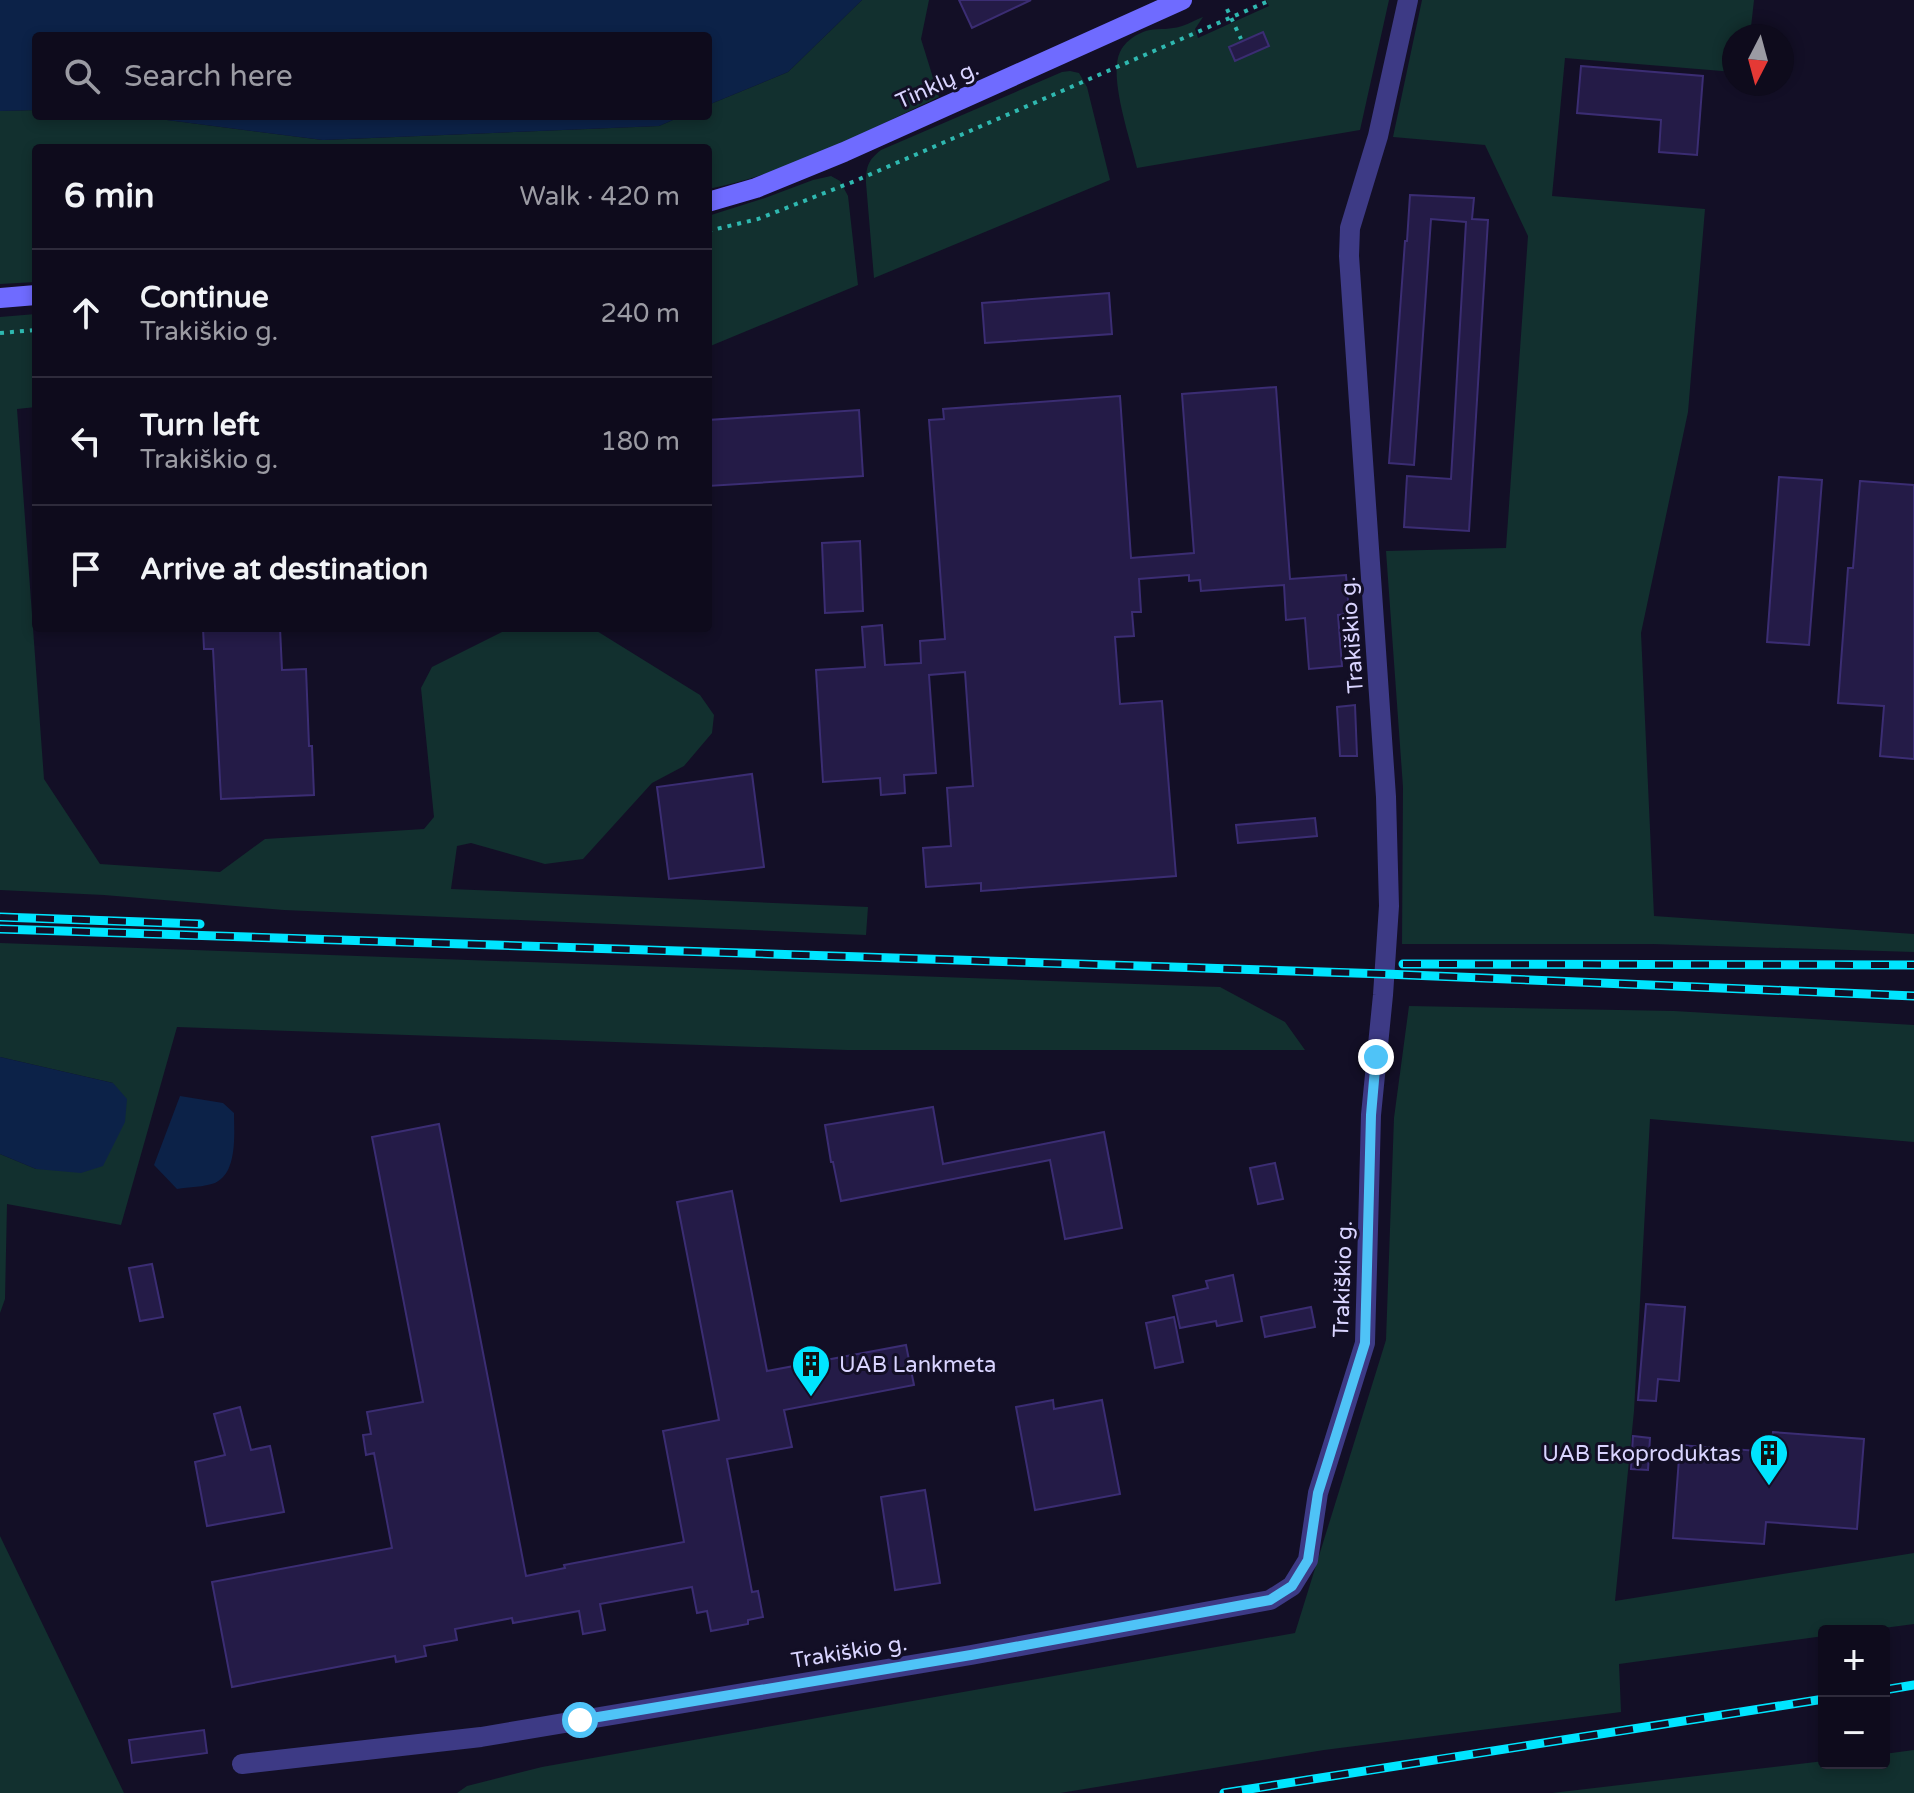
<!DOCTYPE html>
<html lang="en">
<head>
<meta charset="utf-8">
<style>
	:root { --surface:#0e0b1c; --page:#171425; --text:#f1f3f6; --muted:#9b9ba3; --line:#2e2b3b }
	body { margin:0; font-family:"Varela Round",sans-serif; background:var(--page); color:var(--text) }
	.controls { position:absolute; right:24px; bottom:24px; display:grid; overflow:hidden; border-radius:8px; box-shadow:0 4px 12px #0003 }
	.controls button { width:72px; height:72px; display:grid; place-items:center; padding:0; border:0; border-bottom:2px solid var(--line); background:var(--surface); color:var(--text); font:40px sans-serif }
	.compass { position:absolute; left:1722px; top:24px; width:72px; height:72px; border-radius:50%; background:var(--surface); box-shadow:0 4px 12px #0003; rotate:186deg }
	.stop { position:absolute; width:24px; height:24px; margin:-18px; border:6px solid #4fc3f7; border-radius:50%; background:#fff }
	.stop.end { background:#4fc3f7; border-color:#fff; box-shadow:0 2px 8px #0008 }
	.list { margin:0; padding:0; list-style:none }
	h2 { display:flex; justify-content:space-between; align-items:center; height:104px; margin:0; padding:0 32px; font-size:34px }
	h2 small { font-size:26px; font-weight:400; color:var(--muted) }
	.list li { display:grid; grid-template-columns:52px 1fr auto; gap:24px; align-items:center; box-sizing:border-box; height:128px; padding:0 32px; border-top:2px solid var(--line) }
	.list b { display:block; font-size:30px; white-space:nowrap }
	.list p { margin:0; font-size:26px; white-space:nowrap; color:var(--muted) }
	.list em { font-size:26px; font-style:normal; color:var(--muted) }
	.icon { flex:none; width:44px; height:44px; fill:none; stroke:currentColor; stroke-width:2; stroke-linecap:round; stroke-linejoin:round }
	.map { position:relative; flex:none; width:1914px; height:1793px; overflow:hidden }
	.search { position:absolute; background:var(--surface); box-shadow:0 4px 12px #0003; left:32px; top:32px; width:680px; height:88px; display:flex; align-items:center; gap:20px; box-sizing:border-box; padding:0 28px; border-radius:8px; color:var(--muted); font-size:30px }
	.panel { position:absolute; background:var(--surface); box-shadow:0 4px 12px #0003; left:32px; top:144px; width:680px; height:488px; border-radius:8px }
	.map>svg:first-child { display:block }
</style>
</head>
<body>
<div class="map">
<svg width="1914" height="1793" viewBox="0 0 1914 1793">
	<rect width="100%" height="100%" fill="#130f26"/>
	<path fill="#12302f" d="M 862,0 L 929,0 L 921,39 L 939,97 C 864,132 790,173 708,189 L 708,148 L 36,148 L 36,282 L 0,284 L 0,111 L 36,110 L 36,116 L 136,116 L 323,140 L 659,126 L 682,116 L 708,116 L 708,105 L 788,72 Z
		M 1266,0 L 1389,0 L 1360,130 L 1137,168 C 1131,141 1108,77 1120,52 C 1124,43 1133,36 1143,32 C 1152,28 1163,30 1173,28 C 1183,27 1193,21 1203,17 L 1195,29 L 1198,38 L 1269,6 Z
		M 1422,0 L 1754,0 L 1750,36 L 1734,36 L 1734,72 L 1565,58 L 1552,196 L 1705,209 L 1688,412 L 1641,633 L 1654,916 L 1914,934 L 1914,952 L 1653,944 L 1402,944 L 1403,787 L 1386,551 L 1506,548 L 1528,236 L 1485,145 L 1393,137 Z
		M 1070,71 L 1079,73 L 1087,87 L 1110,180 L 874,278 L 866,183 C 866,167 868,160 881,150 L 1062,72 Z
		M 831,176 L 840,181 L 848,196 L 858,285 L 708,347 L 708,216 L 765,198 L 813,180 Z
		M 36,314 L 36,407 L 17,409 L 44,779 L 100,864 L 220,872 L 265,839 L 424,829 L 434,817 L 421,688 L 432,667 L 510,628 L 592,628 L 700,695 L 714,715 L 712,733 L 684,766 L 652,783 L 583,859 L 545,864 L 471,843 L 457,846 L 451,889 L 868,907 L 866,935 L 284,910 L 104,895 L 0,890 L 0,317 Z
		M 0,943 L 1220,987 L 1285,1022 L 1305,1050 L 847,1050 L 177,1027 L 121,1225 L 7,1204 L 5,1299 L 0,1313 L 0,1154 L 36,1169 L 113,1083 L 0,1057 Z
		M 1409,1006 L 1674,1011 L 1914,1025 L 1914,1142 L 1650,1119 L 1634,1411 L 1615,1601 L 1914,1553 L 1914,1624 L 1861,1631 L 1824,1631 L 1824,1636 L 1619,1664 L 1621,1712 L 1324,1750 L 1060,1793 L 457,1793 L 467,1786 L 542,1767 L 1295,1633 L 1386,1340 L 1394,1118 Z
		M 0,1536 L 124,1793 L 0,1793 Z
		M 1914,1750 L 1914,1793 L 1552,1793 L 1824,1761 L 1824,1763 L 1884,1763 L 1884,1754 Z"/>
	<path fill="#0c2248" d="M 0,0 L 862,0 L 788,72 L 708,105 L 708,36 L 36,36 L 36,110 L 0,111 Z
		M 136,116 L 682,116 L 659,126 L 323,140 Z
		M 0,1057 L 113,1083 L 127,1099 L 125,1122 L 103,1166 L 81,1173 L 36,1169 L 0,1154 Z
		M 180,1096 L 223,1103 L 234,1113 C 234,1133 238,1173 215,1183 C 204,1187 189,1187 177,1189 L 154,1165 Z"/>
	<path fill="#241b47" stroke="#3b2d73" stroke-width="2" d="M 959,0 L 1031,0 L 972,28 Z
		M 1263,32 L 1269,46 L 1235,61 L 1229,47 Z
		M 1581,66 L 1703,76 L 1697,155 L 1659,152 L 1661,120 L 1577,113 Z
		M 1410,195 L 1474,198 L 1472,219 L 1488,220 L 1469,531 L 1404,527 L 1407,476 L 1451,479 L 1466,222 L 1431,219 L 1414,465 L 1389,463 L 1405,241 L 1407,241 Z
		M 1109,293 L 1112,334 L 985,343 L 982,303 Z
		M 1276,387 L 1290,579 L 1346,575 L 1349,614 L 1338,615 L 1342,666 L 1309,669 L 1305,618 L 1286,620 L 1284,585 L 1201,591 L 1200,580 L 1189,581 L 1189,575 L 1139,579 L 1141,612 L 1132,612 L 1134,636 L 1115,637 L 1120,704 L 1162,701 L 1176,876 L 981,891 L 981,883 L 926,887 L 923,848 L 951,846 L 947,788 L 973,786 L 965,672 L 929,675 L 936,773 L 904,775 L 905,793 L 881,795 L 880,778 L 823,782 L 816,670 L 865,667 L 862,627 L 882,625 L 885,665 L 921,663 L 920,641 L 945,639 L 929,420 L 944,419 L 943,409 L 1120,396 L 1131,558 L 1194,553 L 1182,394 Z
		M 859,410 L 863,476 L 708,486 L 708,420 Z
		M 1779,477 L 1822,480 L 1809,645 L 1767,642 Z
		M 1860,481 L 1914,485 L 1914,759 L 1880,756 L 1884,706 L 1838,703 L 1848,568 L 1853,568 Z
		M 860,541 L 863,611 L 825,613 L 822,543 Z
		M 203,628 L 280,628 L 282,670 L 306,669 L 309,746 L 312,746 L 314,795 L 221,799 L 213,649 L 204,649 Z
		M 1355,705 L 1357,756 L 1340,756 L 1337,707 Z
		M 752,774 L 764,867 L 669,879 L 657,787 Z
		M 1315,818 L 1317,836 L 1238,843 L 1236,825 Z
		M 933,1107 L 943,1164 L 1104,1132 L 1122,1228 L 1065,1239 L 1050,1160 L 841,1201 L 833,1162 L 831,1162 L 825,1125 Z
		M 439,1124 L 526,1576 L 565,1568 L 564,1565 L 684,1542 L 663,1431 L 719,1420 L 677,1202 L 732,1191 L 767,1371 L 906,1345 L 914,1385 L 784,1410 L 792,1447 L 727,1459 L 752,1592 L 758,1591 L 763,1617 L 748,1620 L 748,1624 L 711,1631 L 707,1611 L 697,1613 L 692,1587 L 600,1604 L 605,1630 L 583,1634 L 579,1611 L 513,1623 L 512,1618 L 455,1629 L 457,1640 L 424,1646 L 426,1656 L 396,1662 L 395,1656 L 232,1687 L 212,1582 L 392,1548 L 374,1453 L 366,1455 L 363,1435 L 371,1434 L 367,1412 L 423,1402 L 372,1137 Z
		M 1275,1163 L 1283,1199 L 1258,1204 L 1250,1168 Z
		M 152,1264 L 163,1317 L 140,1321 L 129,1268 Z
		M 1233,1275 L 1242,1321 L 1217,1326 L 1216,1321 L 1180,1328 L 1173,1296 L 1208,1288 L 1206,1281 Z
		M 1646,1304 L 1685,1307 L 1679,1381 L 1658,1379 L 1656,1401 L 1638,1400 Z
		M 1311,1307 L 1315,1327 L 1265,1337 L 1261,1317 Z
		M 1174,1317 L 1183,1362 L 1155,1368 L 1146,1323 Z
		M 1053,1400 L 1054,1409 L 1102,1400 L 1120,1494 L 1035,1510 L 1016,1407 Z
		M 240,1407 L 251,1450 L 270,1446 L 284,1512 L 207,1526 L 195,1462 L 225,1455 L 214,1414 Z
		M 1773,1432 L 1864,1439 L 1857,1529 L 1766,1522 L 1764,1544 L 1673,1538 L 1680,1445 L 1771,1452 Z
		M 1633,1436 L 1650,1438 L 1648,1470 L 1631,1469 Z
		M 925,1490 L 940,1583 L 895,1590 L 881,1497 Z
		M 204,1730 L 207,1753 L 132,1763 L 129,1740 Z"/>
	<g fill="none" stroke-linecap="round" stroke-linejoin="round">
		<path stroke="#2fb8b0" stroke-width="4" stroke-dasharray="4 6" stroke-linecap="butt" d="M 1227,9 L 1241,39
			M 708,231 L 758,219 L 855,181 L 1271,0
			M 0,333 L 36,330"/>
		<path stroke="#3d3a85" stroke-width="20" d="M 242,1764 L 481,1737 L 971,1655 L 1270,1600 L 1292,1586 L 1308,1560 L 1318,1493 L 1365,1343 L 1371,1115 L 1383,995 L 1389,906 L 1386,797 L 1349,256 L 1350,228 L 1378,136 L 1408,0"/>
		<path stroke="#6f6bff" stroke-width="20" d="M 708,202 L 756,188 L 844,152 L 1182,0
			M 0,298 L 36,295"/>
		<g stroke="#00e5ff" stroke-width="9">
			<path id="rail" d="M 0,917 L 200,924
				M 0,929 L 1385,974 L 1914,996
				M 1403,964 L 1914,965
				M 1884,1690 L 1914,1685
				M 1224,1793 L 1824,1699"/>
		</g>
		<use href="#rail" stroke="#130f26" stroke-width="6" stroke-dasharray="18" stroke-linecap="butt"/>
	</g>
	<g fill="none" stroke-linecap="round" stroke-linejoin="round">
		<path stroke="#4fc3f7" stroke-width="10" d="M 580,1720 L 971,1655 L 1270,1600 L 1292,1586 L 1308,1560 L 1318,1493 L 1365,1343 L 1371,1115 L 1376,1057"/>
	</g>
	<defs>
		<g id="building-pin" transform="scale(2)"><path d="M0 17L-7.5 6A9.5 9.5 0 1 1 7.5 6Z" fill="#00e5ff" stroke="#130f26"/><path d="M-4-6H4V6H1V3H-1V6H-4ZM-2.5-4.3h1.7v1.8h-1.7ZM.8-4.3h1.7v1.8H.8ZM-2.5-1h1.7V.8h-1.7ZM.8-1h1.7V.8H.8Z" fill="#111"/></g>
	</defs>
	<g fill-rule="evenodd">
		<use href="#building-pin" x="811" y="1364"/>
		<use href="#building-pin" x="1769" y="1453"/>
	</g>
	<g text-anchor="middle" stroke-width="6" stroke-linejoin="round" paint-order="stroke">
		<g font-size="22" fill="#d9d4ff" stroke="#130f26">
			<text transform="translate(937 84) rotate(-24)" y="8">Tinklų g.</text>
			<text transform="translate(1351 635) rotate(-94)" y="8">Trakiškio g.</text>
			<text transform="translate(1342 1279) rotate(-88)" y="8">Trakiškio g.</text>
			<text transform="translate(849 1651) rotate(-9)" y="8">Trakiškio g.</text>
		</g>
		<g font-size="22" fill="#d9d4ff" stroke="#130f26" text-anchor="start">
			<text x="839" y="1372">UAB Lankmeta</text>
			<text x="1741" y="1461" text-anchor="end">UAB Ekoproduktas</text>
		</g>
	</g>
</svg>
<div class="controls">
<button>+</button>
<button>−</button>
</div>
<svg class="compass" viewBox="-18 -18 36 36"><path d="M0-13l5 13h-10z" fill="#e53935"/><path d="M0 13l5-13h-10z" fill="#9b9ba3"/></svg>
<div class="stop" style="left:580px;top:1720px"></div>
<div class="stop end" style="left:1376px;top:1057px"></div>
<div class="search"><svg class="icon" aria-label="search" viewBox="0 0 24 24"><circle cx="10" cy="10" r="6"/><path d="M15 15l6 6"/></svg>Search here</div>
<section class="panel">
<h2>6 min<small>Walk · 420 m</small></h2>
<ul class="list">
<li><svg class="icon" aria-label="ahead" viewBox="0 0 24 24"><path d="M12 20V5M6 11l6-6 6 6"/></svg><div><b>Continue</b><p>Trakiškio g.</p></div><em>240 m</em></li>
<li><svg class="icon" aria-label="left" viewBox="0 0 24 24"><path d="M17 20v-9H6M10 6l-5 5 5 5"/></svg><div><b>Turn left</b><p>Trakiškio g.</p></div><em>180 m</em></li>
<li><svg class="icon" aria-label="arrive" viewBox="0 0 24 24"><path d="M6 21V4h12l-3 4 3 4H6"/></svg><div><b>Arrive at destination</b></div></li>
</ul>
</section>
</div>
</body>
</html>
